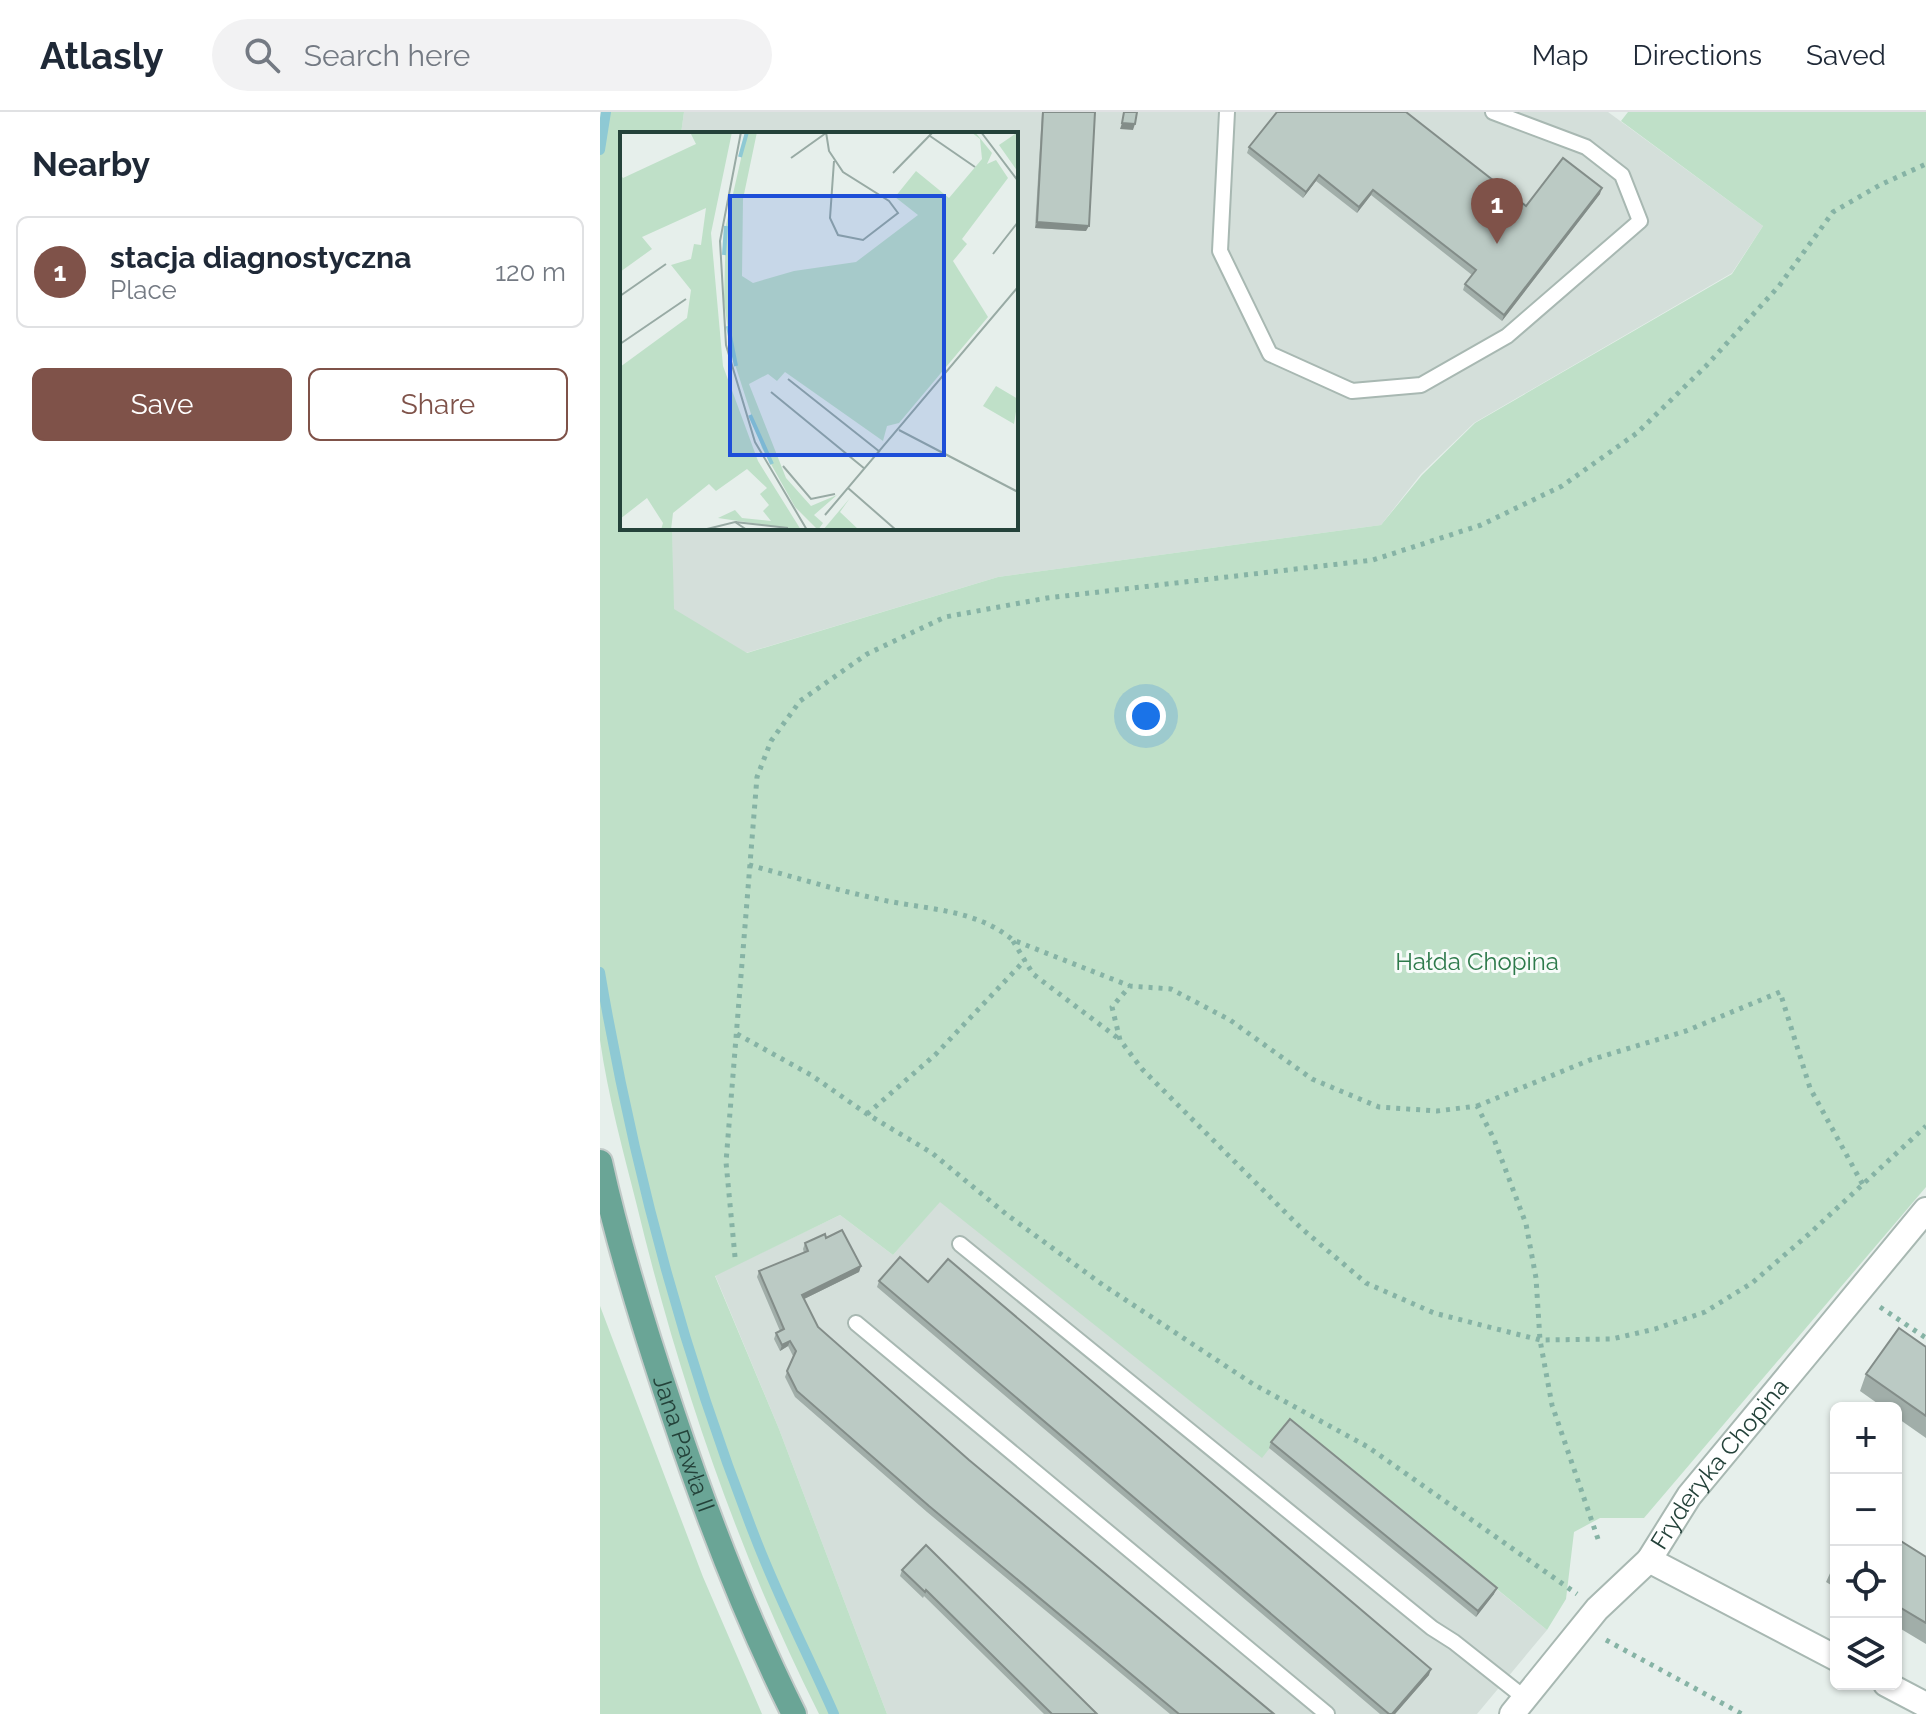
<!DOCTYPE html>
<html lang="en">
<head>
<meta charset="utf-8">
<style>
	:root { --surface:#fff; --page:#f2f2f3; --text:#1f2937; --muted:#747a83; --line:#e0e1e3; --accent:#7f5249 }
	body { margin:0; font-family:Raleway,sans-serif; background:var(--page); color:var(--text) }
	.controls { position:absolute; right:24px; bottom:24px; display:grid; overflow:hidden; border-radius:12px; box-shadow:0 2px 6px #0004 }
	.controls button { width:72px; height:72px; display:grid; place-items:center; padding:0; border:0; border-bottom:2px solid var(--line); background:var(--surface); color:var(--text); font:40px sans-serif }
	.you { position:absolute; left:546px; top:604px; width:28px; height:28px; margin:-20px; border:6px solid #fff; border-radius:50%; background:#1a73e8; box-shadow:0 0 0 12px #1a73e833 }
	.badge { display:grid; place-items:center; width:52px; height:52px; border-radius:50%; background:var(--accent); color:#fff; font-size:26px; font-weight:700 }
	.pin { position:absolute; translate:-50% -66px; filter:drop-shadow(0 2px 4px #0008) }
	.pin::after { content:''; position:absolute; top:42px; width:28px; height:24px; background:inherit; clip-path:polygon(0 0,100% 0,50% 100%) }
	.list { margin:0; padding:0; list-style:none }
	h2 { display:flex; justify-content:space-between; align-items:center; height:104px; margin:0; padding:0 32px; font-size:34px }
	h2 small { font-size:26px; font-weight:400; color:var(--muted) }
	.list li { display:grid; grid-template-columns:52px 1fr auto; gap:24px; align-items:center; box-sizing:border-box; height:112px; margin:0 16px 16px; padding:0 16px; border:2px solid var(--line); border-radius:12px }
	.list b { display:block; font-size:30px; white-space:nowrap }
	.list p { margin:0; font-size:26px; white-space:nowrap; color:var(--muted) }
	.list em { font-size:26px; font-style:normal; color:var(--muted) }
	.actions { display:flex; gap:16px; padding:24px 32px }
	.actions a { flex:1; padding:18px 0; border:2px solid var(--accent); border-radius:12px; text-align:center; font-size:28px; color:var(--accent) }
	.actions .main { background:var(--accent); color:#fff }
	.icon { flex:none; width:44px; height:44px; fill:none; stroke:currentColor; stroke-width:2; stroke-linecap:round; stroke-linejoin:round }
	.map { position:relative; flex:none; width:1326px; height:1602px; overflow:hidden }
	header { display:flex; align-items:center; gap:48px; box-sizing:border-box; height:112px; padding:0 40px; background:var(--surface); border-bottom:2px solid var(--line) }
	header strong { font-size:38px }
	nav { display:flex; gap:44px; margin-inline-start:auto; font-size:28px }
	.search { width:560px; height:72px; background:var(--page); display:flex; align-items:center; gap:20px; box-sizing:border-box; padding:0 28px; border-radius:44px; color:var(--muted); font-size:30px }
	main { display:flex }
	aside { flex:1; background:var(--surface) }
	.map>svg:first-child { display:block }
</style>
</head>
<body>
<header>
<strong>Atlasly</strong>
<div class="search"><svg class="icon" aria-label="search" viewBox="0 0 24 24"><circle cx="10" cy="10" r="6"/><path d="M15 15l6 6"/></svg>Search here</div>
<nav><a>Map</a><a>Directions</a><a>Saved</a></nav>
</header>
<main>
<aside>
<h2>Nearby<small></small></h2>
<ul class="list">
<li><span class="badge">1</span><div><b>stacja diagnostyczna</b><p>Place</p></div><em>120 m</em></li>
</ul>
<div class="actions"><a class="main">Save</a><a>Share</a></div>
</aside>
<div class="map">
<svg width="1326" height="1602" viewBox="0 0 1326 1602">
	<rect width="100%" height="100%" fill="#e6efeb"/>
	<path fill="#d4dfda" d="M 84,0 L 1008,0 L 1163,114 L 1132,161 L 874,311 L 821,362 L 781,413 L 398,465 L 146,541 L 73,498 L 72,416 L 416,416 L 416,22 L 81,22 Z
		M 340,1089 L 662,1345 L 690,1309 L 947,1518 L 877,1602 L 287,1602 L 179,1317 L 115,1163 L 240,1103 L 293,1143 Z"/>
	<path fill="#bfe0c8" d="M 7,0 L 84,0 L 81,22 L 22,22 L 22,416 L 72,416 L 74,497 L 147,541 L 398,465 L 781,413 L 822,363 L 875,311 L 1132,162 L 1163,114 L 1021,9 L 1028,0 L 1326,0 L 1326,1075 L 1044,1406 L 1000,1406 L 974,1420 L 966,1487 L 947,1518 L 691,1309 L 662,1346 L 340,1090 L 293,1143 L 240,1103 L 115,1164 L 179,1317 L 287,1602 L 219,1602 C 138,1441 79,1268 37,1094 C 23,1039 8,984 0,928 L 0,43 Z
		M 0,1194 L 103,1465 L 162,1602 L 0,1602 Z"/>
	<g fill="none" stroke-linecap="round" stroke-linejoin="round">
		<path stroke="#8ec9d4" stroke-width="10" d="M 0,38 L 6,0
			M 0,860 C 33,1054 83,1242 155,1425 C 178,1485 208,1543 234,1602"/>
		<g stroke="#a8b8b2" stroke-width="18">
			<path id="service" d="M 627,0 L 620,139 L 670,242 L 752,279 L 821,273 L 907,224 L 1040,109 L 1022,63 L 986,35 L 893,0
				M 360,1132 L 832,1516 L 854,1530 L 926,1587
				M 256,1211 L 727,1602"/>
		</g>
		<g stroke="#a8b8b2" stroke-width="28">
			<g id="minor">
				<path d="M 1049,1448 L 1236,1546"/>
				<path d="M 1286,1572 L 1326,1593"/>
				<path id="s1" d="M 912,1602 L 997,1497 L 1049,1448 L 1089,1384 L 1326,1098"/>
			</g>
		</g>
		<g stroke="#c2cac8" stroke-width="28">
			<g id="primary">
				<path id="s2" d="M 0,1050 C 19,1136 45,1219 73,1302 C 107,1404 146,1506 194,1602"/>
			</g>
		</g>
		<path stroke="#86b3a5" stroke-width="5" stroke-dasharray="4 6" stroke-linecap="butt" d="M 149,753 C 191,764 232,777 274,786 C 322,798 373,795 413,828 L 530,874
			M 413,829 L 433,862 L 519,927
			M 137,922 L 211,963 L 267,1002 L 332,1041 L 406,1102 L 503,1173 L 653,1272 L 768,1335 L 977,1482
			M 877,994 L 990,948 L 1086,919 L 1180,880 L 1210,976 L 1263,1073
			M 267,1002 L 335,943 L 425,848
			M 135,1145 L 126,1050 L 157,665 L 171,629 L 200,589 L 267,542 L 345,505 L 447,486 L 773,448 L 881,413 L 962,374 L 1037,321 L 1106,254 L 1179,174 L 1233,100 L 1280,73 L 1326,52
			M 1280,1195 L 1326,1226
			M 998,1427 L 952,1293 L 940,1228 L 936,1166 L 926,1112 L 894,1027 L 877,994 L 837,999 L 779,995 L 712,967 L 630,908 L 571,877 L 530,874 L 512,895 L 520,928 L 542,957 L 701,1116 L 766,1171 L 834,1201 L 940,1228 L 1012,1227 L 1055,1217 L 1105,1200 L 1152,1171 L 1209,1122 L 1326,1014
			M 1006,1528 L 1142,1602"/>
		<use href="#service" stroke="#fff" stroke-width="14"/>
		<use href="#minor" stroke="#fff" stroke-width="24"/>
		<use href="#primary" stroke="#6aa596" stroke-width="24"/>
	</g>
	<path fill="#a1aea9" d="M 442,0 L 495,0 L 486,119 L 435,116 Z
		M 649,35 L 926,94 L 1000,82 L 902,209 L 863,178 L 865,172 L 872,163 L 771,83 L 757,101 L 716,69 L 703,86 L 647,41 Z
		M 226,1126 L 261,1154 L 259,1160 L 204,1187 L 218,1215 L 369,1348 L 674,1602 L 570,1602 L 327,1400 L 195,1285 L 185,1265 L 193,1244 L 188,1234 L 180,1239 L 174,1227 L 176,1221 L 180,1219 L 157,1165 L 159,1159 L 204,1141 L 203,1137 L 205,1131 Z
		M 279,1169 L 829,1563 L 795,1602 L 780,1602 L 277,1175 Z
		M 1326,1235 L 1326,1326 L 1296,1305 L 1296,1296 L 1284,1296 L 1260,1279 L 1266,1262 Z
		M 671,1330 L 894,1482 L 876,1505 L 669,1336 Z
		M 1296,1426 L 1326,1445 L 1326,1532 L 1296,1514 Z
		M 1236,1448 L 1236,1476 L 1226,1470 Z
		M 302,1458 L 497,1602 L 444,1602 L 324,1484 L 323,1486 L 300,1464 Z"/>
	<path fill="#838d89" d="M 522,11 L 535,12 L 533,18 L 520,17 Z
		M 719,63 L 716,69 L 703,86 L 706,80 Z
		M 1002,76 L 1000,82 L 902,209 L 904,203 Z
		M 773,78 L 771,83 L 757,101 L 759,95 Z
		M 437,110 L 489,114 L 486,119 L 435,116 Z
		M 261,1154 L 259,1160 L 200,1189 L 202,1183 Z
		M 190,1229 L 188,1234 L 180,1239 L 182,1233 Z
		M 897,1476 L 894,1482 L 876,1505 L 878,1499 Z
		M 831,1557 L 829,1563 L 795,1602 L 792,1602 Z"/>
	<path fill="#bbcac4" stroke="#838d89" stroke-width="2" d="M 443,0 L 495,0 L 489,114 L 437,110 Z
		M 524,0 L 537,0 L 535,12 L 522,11 Z
		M 677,0 L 806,0 L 926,94 L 963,46 L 1002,76 L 904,203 L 865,172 L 876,158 L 773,78 L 759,95 L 719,63 L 706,80 L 649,35 Z
		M 242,1118 L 261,1154 L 202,1183 L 218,1215 L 369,1348 L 674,1602 L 579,1602 L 329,1394 L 197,1279 L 187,1259 L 196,1239 L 190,1229 L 182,1233 L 176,1221 L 184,1217 L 159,1159 L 208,1139 L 205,1131 L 225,1122 L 226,1126 Z
		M 300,1145 L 328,1170 L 348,1147 L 831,1557 L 792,1602 L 789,1602 L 279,1169 Z
		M 1299,1216 L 1326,1235 L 1326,1304 L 1266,1262 Z
		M 690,1307 L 897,1476 L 878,1499 L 671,1330 Z
		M 1296,1426 L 1326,1445 L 1326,1511 L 1296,1493 Z
		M 326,1433 L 497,1602 L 452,1602 L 326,1478 L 325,1480 L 302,1458 Z"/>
	<g text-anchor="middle" stroke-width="6" stroke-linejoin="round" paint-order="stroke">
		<g font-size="24" fill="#2d7a4b" stroke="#f7fbf9">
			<text x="877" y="858">Hałda Chopina</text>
		</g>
		<g font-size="24" fill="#24423a" stroke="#f7fbf9">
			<text dy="8" stroke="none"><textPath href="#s2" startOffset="294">Jana Pawła II</textPath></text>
			<text dy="8" stroke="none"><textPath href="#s1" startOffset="326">Fryderyka Chopina</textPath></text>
		</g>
	</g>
	<g transform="translate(20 20)">
		<rect width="398" height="398" fill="#e6efeb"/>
		<path d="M 70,0 L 112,0 L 91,101 L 103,234 L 138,329 L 181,398 L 98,386 L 115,378 L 122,386 L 151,389 L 143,379 L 149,373 L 140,362 L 147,356 L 127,337 L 96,359 L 89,352 L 53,381 L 51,398 L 41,398 L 43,391 L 27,366 L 0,387 L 0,235 L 67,186 L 71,158 L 51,133 L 71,127 L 74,112 L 81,113 L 86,76 L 22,105 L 32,117 L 0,140 L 0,42 L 3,46 L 76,12 ZM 127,0 L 137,0 L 123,67 L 122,144 L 133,151 L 174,139 L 236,130 L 298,83 L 275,65 L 296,39 L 329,66 L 362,27 L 360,7 L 351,0 L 355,0 L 372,21 L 367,32 L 376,28 L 388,46 L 342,107 L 347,112 L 333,129 L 368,185 L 279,291 L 267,294 L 263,309 L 165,240 L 157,249 L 148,242 L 129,252 L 166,346 L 191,374 L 217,363 L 194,383 L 203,391 L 198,398 L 175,375 L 142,316 L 111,220 L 104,169 L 106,93 ZM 398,0 L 398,40 L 379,13 ZM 376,254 L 398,267 L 394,292 L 363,274 ZM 230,366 L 220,380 L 239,398 L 203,398 Z" fill="#bfe0c8"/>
		<path fill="none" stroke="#8ec9d4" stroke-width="4" d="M 120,25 L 127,0M 104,123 L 106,94M 108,194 L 116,234M 130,283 L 152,332"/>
		<path fill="none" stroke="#98aaa4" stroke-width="2" d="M 121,0 L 100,109 L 106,213 L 135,310 L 187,398M 206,0 L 209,19 L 223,40 L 269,69 L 278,81 L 243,108 L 218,103 L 210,86 L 214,29M 361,0 L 398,49M 310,4 L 355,35M 171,26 L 206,1M 273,41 L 313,0M 373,122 L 398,90M 0,164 L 46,132M 0,212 L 66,167M 168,247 L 260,320M 151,260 L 245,337M 279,298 L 398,360M 163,334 L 191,367 L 215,362M 228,356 L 276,398M 205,383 L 398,155M 115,390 L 168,396M 83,398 L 115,390 L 127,398"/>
		<path fill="#1d4ed8" fill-opacity="0.15" stroke="#1d4ed8" stroke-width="4" d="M 110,64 L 324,64 L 324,323 L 110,323 Z"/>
		<rect width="398" height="398" fill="none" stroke="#24423a" stroke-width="4"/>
	</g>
</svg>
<div class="controls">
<button>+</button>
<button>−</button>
<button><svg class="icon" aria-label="locate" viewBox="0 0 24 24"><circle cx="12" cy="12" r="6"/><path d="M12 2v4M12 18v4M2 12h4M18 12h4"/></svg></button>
<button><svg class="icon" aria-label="layers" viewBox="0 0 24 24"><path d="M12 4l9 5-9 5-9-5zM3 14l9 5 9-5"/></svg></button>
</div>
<div class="you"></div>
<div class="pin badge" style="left:897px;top:132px">1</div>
</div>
</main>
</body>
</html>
